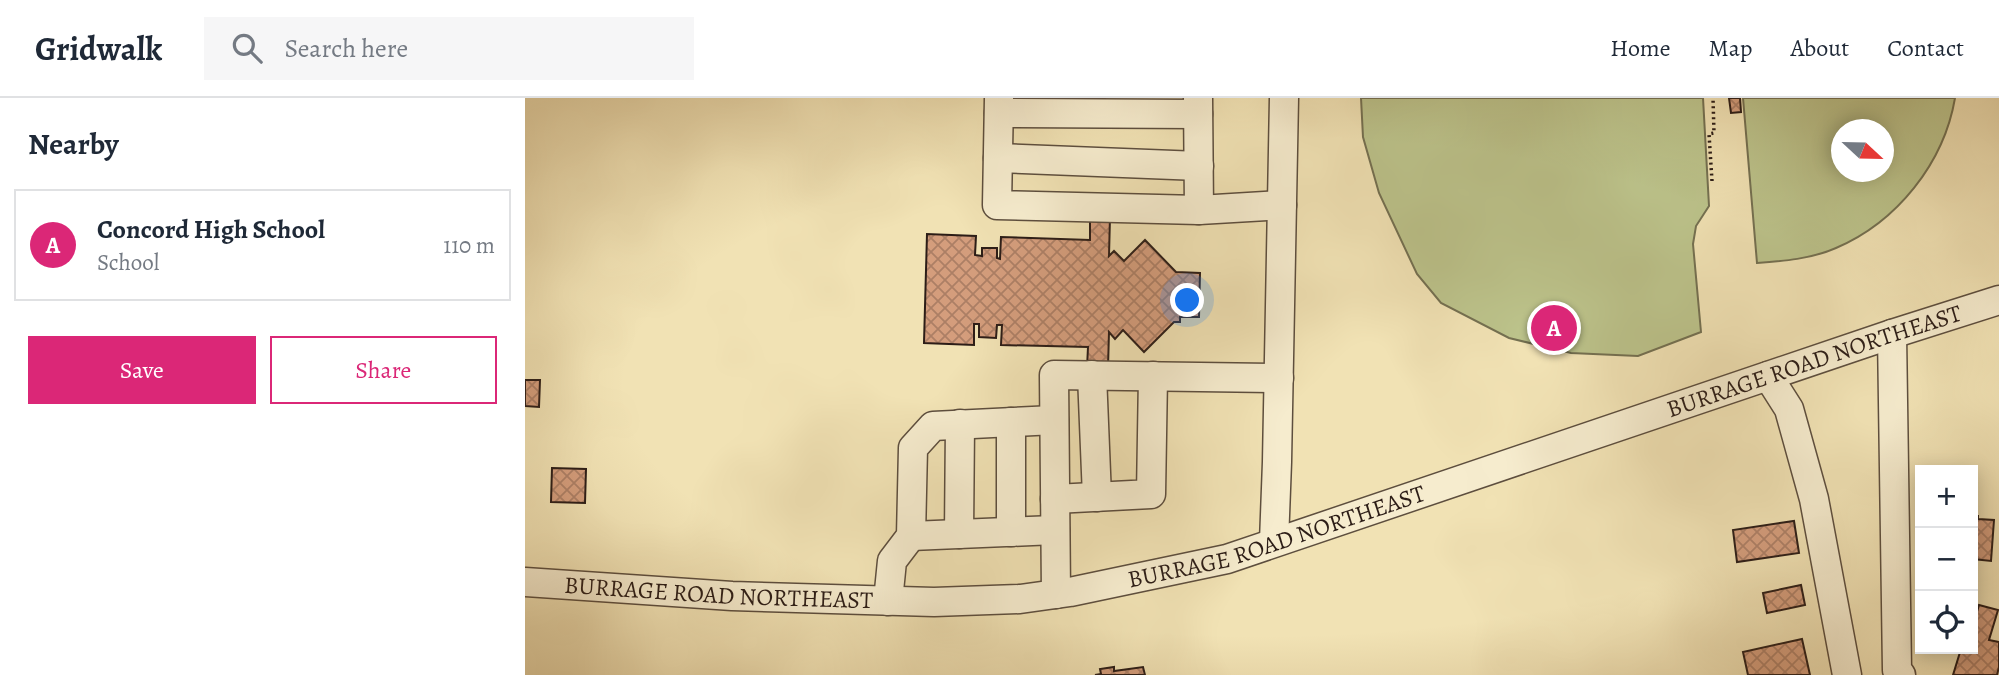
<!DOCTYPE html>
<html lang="en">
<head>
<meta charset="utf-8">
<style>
	:root { --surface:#fff; --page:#f6f6f7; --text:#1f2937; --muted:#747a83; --line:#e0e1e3; --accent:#db2777 }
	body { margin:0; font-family:Alegreya,serif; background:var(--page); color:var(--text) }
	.controls { position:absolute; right:21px; bottom:21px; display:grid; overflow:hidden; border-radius:0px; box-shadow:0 4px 18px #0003 }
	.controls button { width:63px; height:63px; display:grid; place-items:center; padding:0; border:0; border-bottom:2px solid var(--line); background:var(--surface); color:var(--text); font:35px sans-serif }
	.compass { position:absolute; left:1306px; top:21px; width:63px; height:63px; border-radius:50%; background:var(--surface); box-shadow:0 4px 18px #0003; rotate:112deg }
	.you { position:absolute; left:663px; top:203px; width:24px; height:24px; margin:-18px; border:5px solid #fff; border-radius:50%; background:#1a73e8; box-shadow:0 0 0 10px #1a73e833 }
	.badge { display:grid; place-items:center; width:46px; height:46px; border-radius:50%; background:var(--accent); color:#fff; font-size:23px; font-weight:700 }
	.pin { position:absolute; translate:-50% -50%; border:4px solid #fff; box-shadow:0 2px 7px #0006 }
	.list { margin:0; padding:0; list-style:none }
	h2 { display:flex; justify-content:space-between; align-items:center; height:91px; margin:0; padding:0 28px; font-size:30px }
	h2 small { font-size:23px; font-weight:400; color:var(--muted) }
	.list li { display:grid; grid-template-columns:46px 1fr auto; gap:21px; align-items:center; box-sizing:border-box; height:112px; margin:0 14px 14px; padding:0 14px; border:2px solid var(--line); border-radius:0px }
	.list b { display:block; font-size:26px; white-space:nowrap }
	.list p { margin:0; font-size:23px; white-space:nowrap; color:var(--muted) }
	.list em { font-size:23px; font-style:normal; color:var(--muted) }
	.actions { display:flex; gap:14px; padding:21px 28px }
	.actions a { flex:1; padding:16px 0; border:2px solid var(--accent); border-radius:0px; text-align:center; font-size:24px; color:var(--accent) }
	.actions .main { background:var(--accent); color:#fff }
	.icon { flex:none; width:38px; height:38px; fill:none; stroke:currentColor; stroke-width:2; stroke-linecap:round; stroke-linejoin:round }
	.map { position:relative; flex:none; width:1474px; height:577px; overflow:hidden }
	header { display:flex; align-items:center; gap:42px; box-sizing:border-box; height:98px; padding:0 35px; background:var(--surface); border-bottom:2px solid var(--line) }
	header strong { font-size:33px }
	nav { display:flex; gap:38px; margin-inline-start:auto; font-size:24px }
	.search { width:490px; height:63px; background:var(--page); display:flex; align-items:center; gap:18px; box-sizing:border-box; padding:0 24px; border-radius:0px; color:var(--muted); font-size:26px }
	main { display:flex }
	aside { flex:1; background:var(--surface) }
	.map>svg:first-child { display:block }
</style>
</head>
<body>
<header>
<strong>Gridwalk</strong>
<div class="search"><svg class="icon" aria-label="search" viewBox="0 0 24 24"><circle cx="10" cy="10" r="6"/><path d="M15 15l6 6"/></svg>Search here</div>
<nav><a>Home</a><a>Map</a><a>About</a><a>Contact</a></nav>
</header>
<main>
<aside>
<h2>Nearby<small></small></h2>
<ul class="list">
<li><span class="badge">A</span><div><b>Concord High School</b><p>School</p></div><em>110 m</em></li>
</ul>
<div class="actions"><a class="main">Save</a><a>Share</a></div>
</aside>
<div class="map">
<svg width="1474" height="577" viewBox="0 0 1474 577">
	<defs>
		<pattern id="building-cross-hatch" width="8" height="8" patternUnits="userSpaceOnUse" patternTransform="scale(1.75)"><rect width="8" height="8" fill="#d49d7c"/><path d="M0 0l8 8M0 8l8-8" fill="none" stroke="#ac7f65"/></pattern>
	</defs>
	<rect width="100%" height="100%" fill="#f1e2b4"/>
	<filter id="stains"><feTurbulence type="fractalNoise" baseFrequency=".00286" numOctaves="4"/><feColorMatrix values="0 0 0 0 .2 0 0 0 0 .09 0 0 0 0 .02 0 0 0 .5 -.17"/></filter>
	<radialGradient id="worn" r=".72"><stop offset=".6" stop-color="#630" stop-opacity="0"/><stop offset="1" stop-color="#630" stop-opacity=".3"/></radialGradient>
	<path fill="#bcc38b" stroke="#747051" stroke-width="2" fill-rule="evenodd" d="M 836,0 L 1178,0 L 1184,108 L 1171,128 L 1168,146 L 1176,234 L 1113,258 L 1046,255 L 984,240 L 916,205 L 892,176 L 854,95 L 838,39 Z
		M 1218,0 L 1430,0 C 1419,65 1372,124 1311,150 C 1286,161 1259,163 1232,165 ZM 1316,32 L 1358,32 L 1358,74 L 1316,74 Z"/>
	<path fill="url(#building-cross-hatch)" stroke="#2c1d17" stroke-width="2" d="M 1204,0 L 1215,0 L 1216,14 L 1206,15 Z
		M 565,119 L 585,119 L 584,158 L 589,153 L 599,163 L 620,142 L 651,174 L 675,175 L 674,219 L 655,219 L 655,224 L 649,224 L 619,254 L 598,232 L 590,241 L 584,234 L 583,270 L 562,270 L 563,249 L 476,247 L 477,227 L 472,227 L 471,240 L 454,239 L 454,226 L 449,226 L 449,247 L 399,245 L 402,136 L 451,138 L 450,157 L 457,158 L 457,150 L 472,150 L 472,160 L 475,161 L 476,139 L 565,142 Z
		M 0,282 L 15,282 L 14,309 L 0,308 Z
		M 27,370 L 61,371 L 60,405 L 26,404 Z
		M 1448,418 L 1453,418 L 1453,421 L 1469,422 L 1466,463 L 1448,461 Z
		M 1269,423 L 1274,455 L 1212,464 L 1208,432 Z
		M 1276,487 L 1280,507 L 1242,515 L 1238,495 Z
		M 1454,507 L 1473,512 L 1464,542 L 1474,544 L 1474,569 L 1472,577 L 1428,577 L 1436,551 L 1448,551 L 1448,528 Z
		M 1277,541 L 1285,577 L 1223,577 L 1218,554 Z
		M 589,569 L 589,573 L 618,569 L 620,577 L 570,577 L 576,576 L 575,571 Z"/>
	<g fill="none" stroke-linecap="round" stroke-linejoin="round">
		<g stroke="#5d4e3e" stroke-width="31">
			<g id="minor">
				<path d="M 474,0 L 472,107 L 674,112 L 757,107"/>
				<path d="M 673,0 L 674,112"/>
				<path d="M 474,15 L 673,16"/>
				<path d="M 473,60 L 674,68"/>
				<path d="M 1367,236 L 1372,572 L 1376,577"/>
				<path d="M 567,277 L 572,399"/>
				<path d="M 1243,278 L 1264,311 L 1289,401 L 1322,577"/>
				<path d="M 486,324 L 486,434"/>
				<path d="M 530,401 L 626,396 L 628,278"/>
				<path d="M 434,436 L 435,326"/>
				<path d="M 386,438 L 530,432"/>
				<path d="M 749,444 L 752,364 L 759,0"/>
				<path id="s1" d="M 0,484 L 207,498 L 409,504 L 495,501 L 545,494 L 702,461 L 1367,236 L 1474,202"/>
				<path d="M 531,496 L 529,277 L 754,280"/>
				<path d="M 363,503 L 367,463 L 386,438 L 388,350 L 408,328 L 529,322"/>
			</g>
		</g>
		<path stroke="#2c1d17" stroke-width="3.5" stroke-dasharray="2 3.5" stroke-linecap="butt" d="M 1187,83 L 1184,36 L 1189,35 L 1188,0"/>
		<use href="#minor" stroke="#f6ecce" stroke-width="28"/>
	</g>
	<g text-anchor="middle" stroke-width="7" stroke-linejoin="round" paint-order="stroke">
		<g font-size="24" fill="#2c1d17" stroke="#f6ecce">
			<text dy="8" stroke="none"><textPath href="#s1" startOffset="1326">BURRAGE ROAD NORTHEAST</textPath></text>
			<text dy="8" stroke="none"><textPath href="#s1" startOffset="760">BURRAGE ROAD NORTHEAST</textPath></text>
			<text dy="8" stroke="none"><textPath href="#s1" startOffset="194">BURRAGE ROAD NORTHEAST</textPath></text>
		</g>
	</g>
	<rect width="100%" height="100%" filter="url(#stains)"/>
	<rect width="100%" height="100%" fill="url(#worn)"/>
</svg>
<div class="controls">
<button>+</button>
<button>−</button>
<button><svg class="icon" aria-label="locate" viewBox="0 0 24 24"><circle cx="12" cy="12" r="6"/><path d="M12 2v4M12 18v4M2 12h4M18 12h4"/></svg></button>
</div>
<svg class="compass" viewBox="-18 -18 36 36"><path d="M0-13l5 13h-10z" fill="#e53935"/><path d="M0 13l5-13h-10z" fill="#747a83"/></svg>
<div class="you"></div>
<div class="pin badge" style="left:1029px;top:230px">A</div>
</div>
</main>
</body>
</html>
